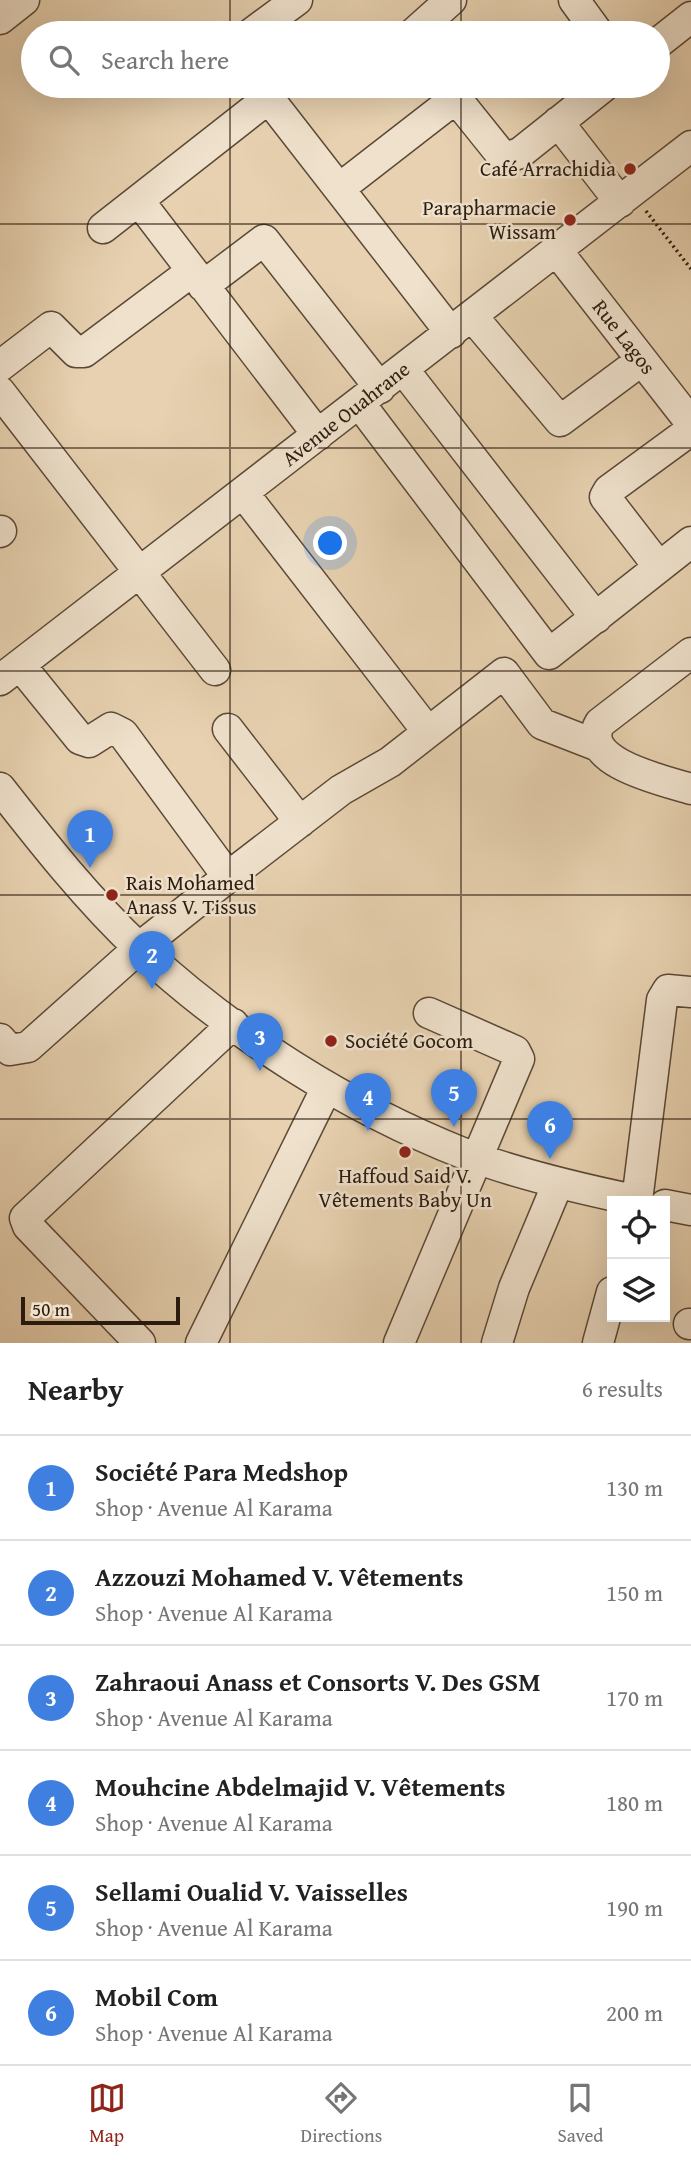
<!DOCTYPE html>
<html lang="en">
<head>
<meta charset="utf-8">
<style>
	:root { --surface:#fff; --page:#f2f2f2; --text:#222; --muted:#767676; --line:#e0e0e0; --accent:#8f2418 }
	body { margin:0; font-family:"Gentium Book Plus",serif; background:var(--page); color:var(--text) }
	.controls { position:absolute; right:21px; bottom:21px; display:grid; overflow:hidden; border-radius:0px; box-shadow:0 7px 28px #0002 }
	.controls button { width:63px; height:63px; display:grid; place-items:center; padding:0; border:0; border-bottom:2px solid var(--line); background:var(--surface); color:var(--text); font:35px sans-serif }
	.scale { position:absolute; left:21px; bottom:18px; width:159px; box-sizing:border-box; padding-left:7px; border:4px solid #2c1c10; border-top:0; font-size:19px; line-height:24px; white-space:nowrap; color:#2c1c10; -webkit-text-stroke:5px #efe1cc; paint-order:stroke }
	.you { position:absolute; left:331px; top:544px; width:24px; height:24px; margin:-18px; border:5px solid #fff; border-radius:50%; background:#1a73e8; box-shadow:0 0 0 10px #1a73e833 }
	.badge { display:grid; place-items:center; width:46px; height:46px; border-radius:50%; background:var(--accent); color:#fff; font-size:23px; font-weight:700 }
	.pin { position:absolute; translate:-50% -58px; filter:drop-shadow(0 2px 4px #0008) }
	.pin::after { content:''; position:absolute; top:37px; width:24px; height:21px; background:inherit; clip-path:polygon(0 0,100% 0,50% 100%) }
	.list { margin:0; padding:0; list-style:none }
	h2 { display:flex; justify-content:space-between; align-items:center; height:91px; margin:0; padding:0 28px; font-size:30px }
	h2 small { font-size:23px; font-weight:400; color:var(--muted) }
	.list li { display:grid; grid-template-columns:46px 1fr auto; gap:21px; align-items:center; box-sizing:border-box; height:105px; padding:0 28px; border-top:2px solid var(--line) }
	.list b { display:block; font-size:26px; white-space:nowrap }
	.list p { margin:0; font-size:23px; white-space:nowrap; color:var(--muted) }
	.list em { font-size:23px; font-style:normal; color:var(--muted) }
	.icon { flex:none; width:38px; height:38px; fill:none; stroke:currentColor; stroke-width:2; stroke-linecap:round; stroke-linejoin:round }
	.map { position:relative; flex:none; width:691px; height:1343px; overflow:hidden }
	.search { position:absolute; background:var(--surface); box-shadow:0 7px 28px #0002; left:21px; right:21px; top:21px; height:77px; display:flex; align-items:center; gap:18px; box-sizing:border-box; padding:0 24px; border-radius:38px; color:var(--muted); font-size:26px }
	.sheet { height:721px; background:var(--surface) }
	nav { display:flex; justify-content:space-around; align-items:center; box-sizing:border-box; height:98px; border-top:2px solid var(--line); background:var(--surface); font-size:19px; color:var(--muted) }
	nav a { display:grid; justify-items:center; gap:4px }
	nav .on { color:var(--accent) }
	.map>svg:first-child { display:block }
</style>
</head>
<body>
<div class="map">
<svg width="691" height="1343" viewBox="0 0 691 1343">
	<rect width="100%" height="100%" fill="#e7d1b0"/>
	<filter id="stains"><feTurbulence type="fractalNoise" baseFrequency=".00286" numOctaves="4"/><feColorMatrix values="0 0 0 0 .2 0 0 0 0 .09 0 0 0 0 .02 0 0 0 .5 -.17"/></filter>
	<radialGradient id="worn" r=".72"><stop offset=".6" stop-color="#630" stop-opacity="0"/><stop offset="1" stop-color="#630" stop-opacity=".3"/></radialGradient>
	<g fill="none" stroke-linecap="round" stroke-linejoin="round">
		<g stroke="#5b4938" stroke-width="33">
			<path id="minor" d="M 574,0 L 598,33
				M 0,19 L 24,0
				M 252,33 L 297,0
				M 414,33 L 451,0
				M 658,43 L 691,17
				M 259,86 L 451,333
				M 446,86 L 499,152 L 508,157 L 520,153 L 604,86
				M 558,122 L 620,202
				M 340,188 L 456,98
				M 139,201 L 318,435
				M 103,228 L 270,97
				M 557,251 L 691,423
				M 203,286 L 264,240 L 380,388
				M 472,316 L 560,421 L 642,360
				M 0,366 L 51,327 L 76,352 L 84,352 L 191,272
				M 403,369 L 596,618
				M 0,392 L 215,670
				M 360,404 L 549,654 L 691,542
				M 244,494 L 428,732
				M 0,532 L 1,531
				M 659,567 L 605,497 L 609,490 L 691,430
				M 691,653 L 600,723 C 577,762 665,781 691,789
				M 20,665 L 80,739 L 89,742 L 111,728 L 123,734 L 228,877
				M 0,680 L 691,146
				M 228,729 L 300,822
				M 0,788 C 43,843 88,900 139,948 C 233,1035 346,1107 465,1154 C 520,1175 581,1189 639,1201
				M 0,1039 L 10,1050 L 28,1047 L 139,948 L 228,877 L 341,790 L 390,762 L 504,673 L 542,724 L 596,745
				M 637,1201 L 662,1000 L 668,990 L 691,992
				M 665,1205 L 691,1210
				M 689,1324 L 691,1324
				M 140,1343 L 28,1226 L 25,1218 L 233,1024
				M 201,1343 L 327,1087
				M 399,1343 L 519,1059 L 515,1051 L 429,1013
				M 497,1343 L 514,1288 L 558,1183
				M 598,1343 L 612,1292"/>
		</g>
		<path stroke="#2c1c10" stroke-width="3.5" stroke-dasharray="2 3.5" stroke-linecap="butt" d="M 646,211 L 691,269"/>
		<use href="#minor" stroke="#efe1cc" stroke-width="30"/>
	</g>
	<path fill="none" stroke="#2c1c10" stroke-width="2" stroke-opacity="0.55" d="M 230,0 L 230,33M 461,0 L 461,33M 230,86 L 230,1343M 461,86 L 461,1343M 0,224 L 691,224M 0,448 L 691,448M 0,671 L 691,671M 0,895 L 691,895M 0,1119 L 691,1119"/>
	<g fill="#8f2418" stroke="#efe1cc" stroke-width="2.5">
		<circle cx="630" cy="169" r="7"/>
		<circle cx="570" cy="220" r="7"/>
		<circle cx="112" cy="895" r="7"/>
		<circle cx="331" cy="1041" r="7"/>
		<circle cx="405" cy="1152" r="7"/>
	</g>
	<g text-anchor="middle" stroke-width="5" stroke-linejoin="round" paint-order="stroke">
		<g font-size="21" fill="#2c1c10" stroke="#efe1cc" text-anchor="end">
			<text x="616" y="176">Café Arrachidia</text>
			<text x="556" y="215">Parapharmacie<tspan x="556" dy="24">Wissam</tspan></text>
			<text x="126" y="890" text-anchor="start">Rais Mohamed<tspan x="126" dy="24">Anass V. Tissus</tspan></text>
			<text x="345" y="1048" text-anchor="start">Société Gocom</text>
			<text x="405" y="1183" text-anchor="middle">Haffoud Said V.<tspan x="405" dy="24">Vêtements Baby Un</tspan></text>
		</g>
		<g font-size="21" fill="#2c1c10" stroke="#efe1cc">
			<text transform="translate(624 337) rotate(52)" y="7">Rue Lagos</text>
			<text transform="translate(346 414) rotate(-38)" y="7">Avenue Ouahrane</text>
		</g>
	</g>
	<rect width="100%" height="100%" filter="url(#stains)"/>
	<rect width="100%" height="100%" fill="url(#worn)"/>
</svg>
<div class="controls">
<button><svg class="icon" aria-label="locate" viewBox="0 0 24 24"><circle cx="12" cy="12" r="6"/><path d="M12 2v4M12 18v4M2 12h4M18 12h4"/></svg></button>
<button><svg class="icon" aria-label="layers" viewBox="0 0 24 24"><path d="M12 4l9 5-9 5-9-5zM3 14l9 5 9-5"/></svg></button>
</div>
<div class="scale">50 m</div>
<div class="you"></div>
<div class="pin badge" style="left:90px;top:868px;background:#3f7fe0">1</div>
<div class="pin badge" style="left:152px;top:989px;background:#3f7fe0">2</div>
<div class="pin badge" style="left:260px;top:1071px;background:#3f7fe0">3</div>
<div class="pin badge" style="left:368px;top:1131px;background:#3f7fe0">4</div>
<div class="pin badge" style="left:454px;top:1127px;background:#3f7fe0">5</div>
<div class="pin badge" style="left:550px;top:1159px;background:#3f7fe0">6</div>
<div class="search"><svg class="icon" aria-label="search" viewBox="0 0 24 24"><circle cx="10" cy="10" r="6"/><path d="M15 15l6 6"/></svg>Search here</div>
</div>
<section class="sheet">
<h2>Nearby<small>6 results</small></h2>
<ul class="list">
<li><span class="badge" style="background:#3f7fe0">1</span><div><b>Société Para Medshop</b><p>Shop · Avenue Al Karama</p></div><em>130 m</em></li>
<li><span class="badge" style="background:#3f7fe0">2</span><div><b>Azzouzi Mohamed V. Vêtements</b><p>Shop · Avenue Al Karama</p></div><em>150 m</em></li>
<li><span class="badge" style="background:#3f7fe0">3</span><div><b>Zahraoui Anass et Consorts V. Des GSM</b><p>Shop · Avenue Al Karama</p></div><em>170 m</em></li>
<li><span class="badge" style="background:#3f7fe0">4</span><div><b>Mouhcine Abdelmajid V. Vêtements</b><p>Shop · Avenue Al Karama</p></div><em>180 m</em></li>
<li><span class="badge" style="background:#3f7fe0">5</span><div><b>Sellami Oualid V. Vaisselles</b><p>Shop · Avenue Al Karama</p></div><em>190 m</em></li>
<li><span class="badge" style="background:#3f7fe0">6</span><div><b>Mobil Com</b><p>Shop · Avenue Al Karama</p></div><em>200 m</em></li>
</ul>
</section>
<nav>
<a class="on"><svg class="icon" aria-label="map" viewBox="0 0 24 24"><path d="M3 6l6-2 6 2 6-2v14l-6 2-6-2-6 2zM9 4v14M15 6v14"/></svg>Map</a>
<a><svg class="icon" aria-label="directions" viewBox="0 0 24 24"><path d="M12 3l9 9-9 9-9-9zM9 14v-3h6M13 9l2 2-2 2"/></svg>Directions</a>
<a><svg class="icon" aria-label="saved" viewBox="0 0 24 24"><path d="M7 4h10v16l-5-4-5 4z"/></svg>Saved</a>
</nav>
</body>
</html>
